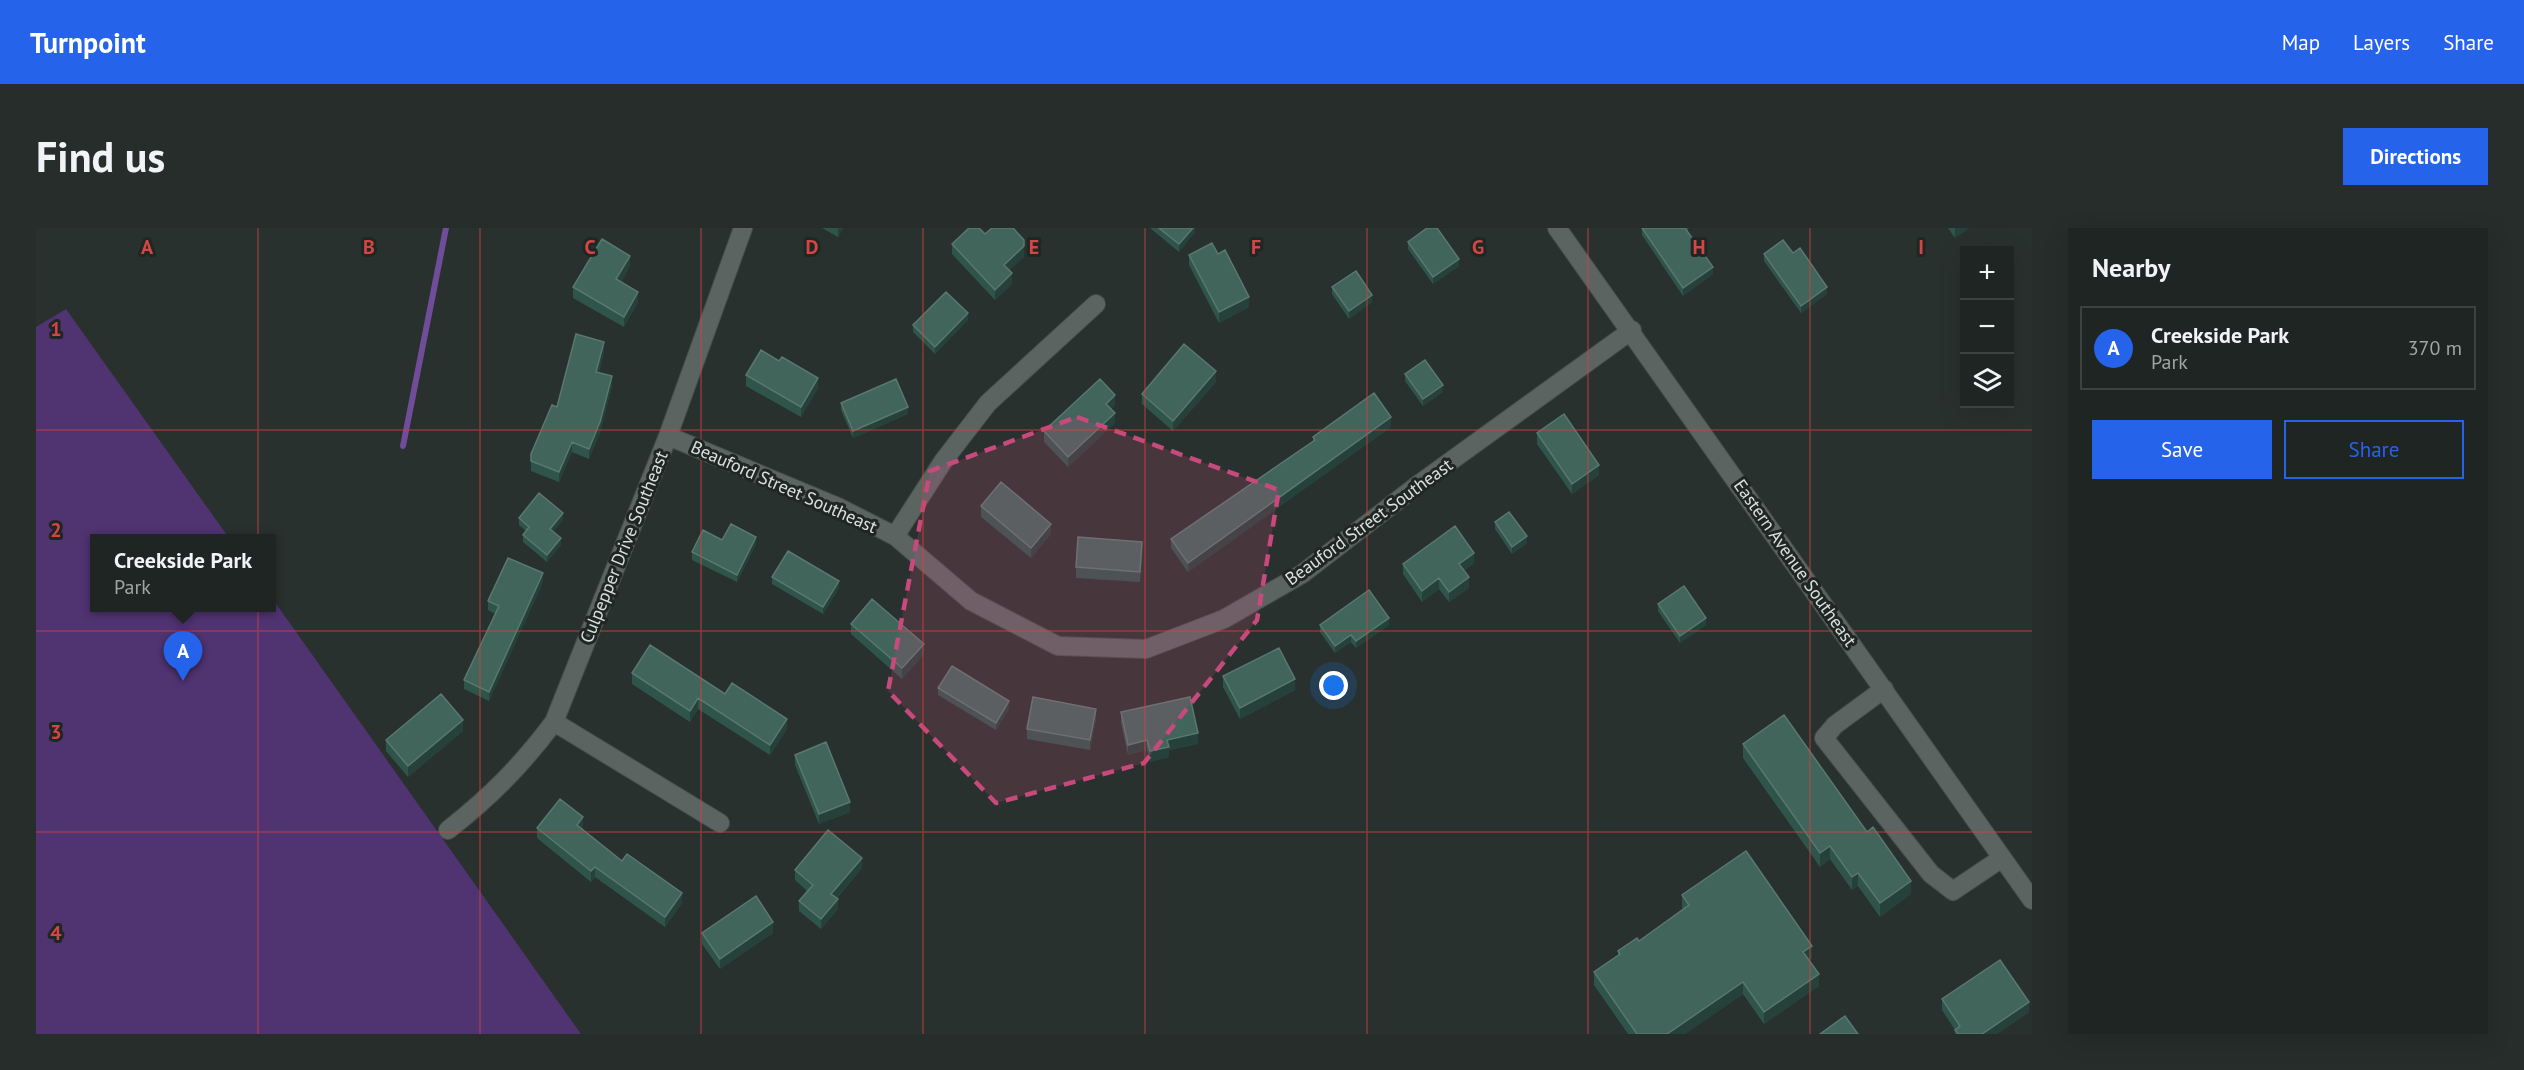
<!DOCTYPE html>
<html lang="en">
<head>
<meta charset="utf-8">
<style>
	:root { --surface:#1f2522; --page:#272d2a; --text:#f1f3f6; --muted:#a1a5a5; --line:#3c4240; --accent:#2563eb }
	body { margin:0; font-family:"PT Sans",sans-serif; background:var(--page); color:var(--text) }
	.controls { position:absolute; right:18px; top:18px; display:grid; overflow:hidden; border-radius:0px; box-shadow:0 6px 24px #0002 }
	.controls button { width:54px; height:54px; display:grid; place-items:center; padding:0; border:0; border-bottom:2px solid var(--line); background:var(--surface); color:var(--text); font:30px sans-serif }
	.you { position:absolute; left:1298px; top:458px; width:21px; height:21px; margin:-15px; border:4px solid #fff; border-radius:50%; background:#1a73e8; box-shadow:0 0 0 9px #1a73e833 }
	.badge { display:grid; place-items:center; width:39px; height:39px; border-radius:50%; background:var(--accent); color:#fff; font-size:20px; font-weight:700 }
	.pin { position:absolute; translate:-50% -50px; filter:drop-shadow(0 2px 3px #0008) }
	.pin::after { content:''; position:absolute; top:32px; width:21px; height:18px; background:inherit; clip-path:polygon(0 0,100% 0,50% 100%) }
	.popup { position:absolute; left:54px; top:306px; width:186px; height:78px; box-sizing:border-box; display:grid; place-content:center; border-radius:0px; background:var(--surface); filter:drop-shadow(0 2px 4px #0005); font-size:20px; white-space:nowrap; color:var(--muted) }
	.popup b { font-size:22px; color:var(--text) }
	.popup::after { content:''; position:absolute; left:50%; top:100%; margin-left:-12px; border:12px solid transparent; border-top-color:var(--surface) }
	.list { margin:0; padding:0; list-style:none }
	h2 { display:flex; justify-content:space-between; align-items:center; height:78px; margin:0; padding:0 24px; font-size:26px }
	h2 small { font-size:20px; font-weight:400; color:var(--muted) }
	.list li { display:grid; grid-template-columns:39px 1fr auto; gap:18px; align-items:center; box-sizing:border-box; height:84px; margin:0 12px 12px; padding:0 12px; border:2px solid var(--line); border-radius:0px }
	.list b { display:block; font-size:22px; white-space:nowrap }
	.list p { margin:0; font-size:20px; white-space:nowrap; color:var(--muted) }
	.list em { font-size:20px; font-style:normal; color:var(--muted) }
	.actions { display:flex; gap:12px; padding:18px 24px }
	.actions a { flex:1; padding:14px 0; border:2px solid var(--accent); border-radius:0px; text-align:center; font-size:21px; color:var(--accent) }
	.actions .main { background:var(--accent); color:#fff }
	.icon { flex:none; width:33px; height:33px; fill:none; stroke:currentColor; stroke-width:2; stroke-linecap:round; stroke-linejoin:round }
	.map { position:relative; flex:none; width:1996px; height:806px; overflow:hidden; border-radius:0px }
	header { display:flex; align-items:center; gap:36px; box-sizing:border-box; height:84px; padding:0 30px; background:var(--accent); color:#fff }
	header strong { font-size:28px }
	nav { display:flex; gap:33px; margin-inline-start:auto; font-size:21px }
	.intro { display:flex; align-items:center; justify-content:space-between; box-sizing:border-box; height:144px; padding:0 36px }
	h1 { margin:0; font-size:42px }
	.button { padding:15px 27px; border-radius:0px; background:var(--accent); color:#fff; font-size:21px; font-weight:700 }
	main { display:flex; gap:36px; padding:0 36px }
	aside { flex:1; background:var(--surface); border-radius:0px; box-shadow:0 6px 24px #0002 }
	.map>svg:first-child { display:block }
</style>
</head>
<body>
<header>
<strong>Turnpoint</strong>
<nav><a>Map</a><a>Layers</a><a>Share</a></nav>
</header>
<div class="intro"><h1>Find us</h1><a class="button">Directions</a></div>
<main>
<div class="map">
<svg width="1996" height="806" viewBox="0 0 1996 806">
	<rect width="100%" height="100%" fill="#29312e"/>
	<path fill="#503371" d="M 30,81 L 193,310 L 58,310 L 58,380 L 236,380 L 236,370 L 545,806 L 0,806 L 0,99 Z"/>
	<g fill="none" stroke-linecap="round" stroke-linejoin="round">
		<path stroke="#714c9b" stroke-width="6" d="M 367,218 L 410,0"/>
		<g stroke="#454d4a" stroke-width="20">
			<path id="minor" d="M 1521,0 L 1996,672
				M 632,208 L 802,279 L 859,308 L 935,373 L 1022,418 L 1110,421 L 1188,391 L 1266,346 L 1383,256 L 1596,102
				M 859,308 L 908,232 L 952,175 L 1060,76
				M 1848,461 L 1799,497 L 1788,510 L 1895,646 L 1917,663 L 1966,630
				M 518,494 L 684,595
				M 412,602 C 455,568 485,538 518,494 L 632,208 L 707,0"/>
		</g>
		<use href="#minor" stroke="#5b6461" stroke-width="18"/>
	</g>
	<path fill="#2f554b" d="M 786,0 L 807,0 L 802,9 Z
		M 1114,0 L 1159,0 L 1159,4 L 1143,24 Z
		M 1606,0 L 1653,0 L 1651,2 L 1677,46 L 1647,68 L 1606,7 Z
		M 1912,0 L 1933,0 L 1919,10 Z
		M 1372,14 L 1423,38 L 1397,56 L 1372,21 Z
		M 916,16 L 988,29 L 973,42 L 976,56 L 959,72 L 916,26 Z
		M 1757,25 L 1791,66 L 1765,85 L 1728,33 L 1728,26 Z
		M 1182,26 L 1213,79 L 1183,95 L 1153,37 L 1153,27 Z
		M 594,38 L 585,54 L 602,74 L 588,99 L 537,70 L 537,59 Z
		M 1296,59 L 1336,74 L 1313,91 L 1296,66 Z
		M 932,92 L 899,126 L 877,104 L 877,97 Z
		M 568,124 L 563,144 L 576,158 L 564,205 L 553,231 L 536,224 L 523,254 L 495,243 L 495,226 L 521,179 Z
		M 1369,146 L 1407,164 L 1387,178 L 1369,153 Z
		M 710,147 L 782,160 L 765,189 L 710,158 Z
		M 1180,154 L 1137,203 L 1106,176 L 1106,166 Z
		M 805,175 L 872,186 L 817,210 L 805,182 Z
		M 1079,177 L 1075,181 L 1079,195 L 1032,239 L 1008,214 L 1008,203 Z
		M 1355,199 L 1152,344 L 1135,320 L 1135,311 L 1277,213 L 1277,209 Z
		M 1501,205 L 1563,247 L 1536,266 L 1501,216 Z
		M 945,278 L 1015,306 L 995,330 L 945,289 Z
		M 483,290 L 527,292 L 517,304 L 525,317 L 511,334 L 487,314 L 487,307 L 490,303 L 483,297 Z
		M 1459,294 L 1491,315 L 1476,326 L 1459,301 Z
		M 686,312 L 720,316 L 701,354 L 656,332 L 656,324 Z
		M 1106,324 L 1104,354 L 1040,350 L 1040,339 Z
		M 1438,335 L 1428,343 L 1433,360 L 1413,374 L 1403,361 L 1386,374 L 1367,346 L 1367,336 Z
		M 736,349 L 803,360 L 787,386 L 736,356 Z
		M 507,354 L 453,473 L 428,461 L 428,452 L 459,386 L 452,382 L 452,373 Z
		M 1622,376 L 1670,397 L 1644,415 L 1622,383 Z
		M 815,396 L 888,426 L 866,451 L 815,406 Z
		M 1284,397 L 1353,397 L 1320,420 L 1315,414 L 1299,425 L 1284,404 Z
		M 596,445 L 689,466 L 751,501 L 734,527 L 662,481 L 654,494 L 596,456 Z
		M 1187,448 L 1259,462 L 1204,491 L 1187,459 Z
		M 902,460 L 973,481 L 960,502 L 902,467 Z
		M 1085,484 L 1162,516 L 1133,522 L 1133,529 L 1114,534 L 1111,522 L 1092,527 L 1085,495 Z
		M 1060,491 L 1054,522 L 991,511 L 991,501 Z
		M 427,503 L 372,549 L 350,523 L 350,512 Z
		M 1707,516 L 1875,666 L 1844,689 L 1822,658 L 1816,662 L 1794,631 L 1784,639 L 1707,530 Z
		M 759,527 L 814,584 L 783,596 L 759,537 Z
		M 547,599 L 546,601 L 586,633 L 646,675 L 629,699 L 559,649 L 555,654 L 501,610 L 501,600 Z
		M 826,640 L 801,670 L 802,681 L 785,701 L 763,683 L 763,673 L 771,663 L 759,652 L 759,642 Z
		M 1646,667 L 1776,730 L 1773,732 L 1783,758 L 1728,796 L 1707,766 L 1649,806 L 1592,806 L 1558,757 L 1558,744 L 1582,727 L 1582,723 L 1603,713 L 1647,682 L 1646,680 Z
		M 666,705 L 737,705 L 684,741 L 666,716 Z
		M 1906,771 L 1993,784 L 1961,806 L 1919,806 L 1919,802 L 1906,782 Z"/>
	<path fill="#254139" d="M 803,0 L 807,0 L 802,9 L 802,2 Z
		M 1157,0 L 1159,0 L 1159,4 L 1143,24 L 1143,16 Z
		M 1919,0 L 1933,0 L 1919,10 Z
		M 988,18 L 988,29 L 968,47 L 968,37 Z
		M 594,28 L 594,38 L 580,62 L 580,51 Z
		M 1423,31 L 1423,38 L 1397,56 L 1397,49 Z
		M 1677,39 L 1677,46 L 1647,68 L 1647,60 Z
		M 976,45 L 976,56 L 959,72 L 959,62 Z
		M 1791,59 L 1791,66 L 1765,85 L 1765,78 Z
		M 602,64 L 602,74 L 588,99 L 588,89 Z
		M 1336,67 L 1336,74 L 1313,91 L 1313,83 Z
		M 1213,69 L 1213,79 L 1183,95 L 1183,84 Z
		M 932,85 L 932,92 L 899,126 L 899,119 Z
		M 568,114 L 568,124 L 560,154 L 560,144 Z
		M 1180,143 L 1180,154 L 1137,203 L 1137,193 Z
		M 576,148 L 576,158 L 564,205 L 553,231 L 553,221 Z
		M 782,150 L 782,160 L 765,189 L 765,179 Z
		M 1407,157 L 1407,164 L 1387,178 L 1387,171 Z
		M 1079,167 L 1079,177 L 1070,186 L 1070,176 Z
		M 872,179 L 872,186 L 817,210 L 817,203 Z
		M 1079,185 L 1079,195 L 1032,239 L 1032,229 Z
		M 1355,189 L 1355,199 L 1152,344 L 1152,335 Z
		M 536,214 L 536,224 L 523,254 L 523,244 Z
		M 1563,237 L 1563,247 L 1536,266 L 1536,256 Z
		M 527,285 L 527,292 L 514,308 L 514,301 Z
		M 1015,296 L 1015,306 L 995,330 L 995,320 Z
		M 1491,308 L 1491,315 L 1476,326 L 1476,319 Z
		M 720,309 L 720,316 L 701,354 L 701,347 Z
		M 525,310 L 525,317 L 511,334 L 511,327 Z
		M 1106,314 L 1106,324 L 1104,354 L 1104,344 Z
		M 1438,325 L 1438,335 L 1423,347 L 1423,336 Z
		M 507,345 L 507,354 L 453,473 L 453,464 Z
		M 1433,349 L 1433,360 L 1413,374 L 1413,364 Z
		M 1403,350 L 1403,361 L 1386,374 L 1386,363 Z
		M 803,353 L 803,360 L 787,386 L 787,379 Z
		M 1353,390 L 1353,397 L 1320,420 L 1320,413 Z
		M 1670,390 L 1670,397 L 1644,415 L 1644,408 Z
		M 1315,407 L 1315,414 L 1299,425 L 1299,418 Z
		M 888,416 L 888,426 L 866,451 L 866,440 Z
		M 1259,451 L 1259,462 L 1204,491 L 1204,480 Z
		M 662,470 L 662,481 L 654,494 L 654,483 Z
		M 973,473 L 973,481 L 960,502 L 960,495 Z
		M 1060,481 L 1060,491 L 1054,522 L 1054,512 Z
		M 751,491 L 751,501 L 734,527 L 734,517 Z
		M 427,492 L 427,503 L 372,549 L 372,538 Z
		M 1162,505 L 1162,516 L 1133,522 L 1133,529 L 1114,534 L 1114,523 L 1131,512 Z
		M 1111,512 L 1111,522 L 1092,527 L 1092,517 Z
		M 814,574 L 814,584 L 783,596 L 783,586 Z
		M 547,589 L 547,599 L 541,607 L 541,597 Z
		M 1794,618 L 1794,631 L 1784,639 L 1784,625 Z
		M 826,630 L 826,640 L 795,676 L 795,666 Z
		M 559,639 L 559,649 L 555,654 L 555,643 Z
		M 1822,645 L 1822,658 L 1816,662 L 1816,649 Z
		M 1875,653 L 1875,666 L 1844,689 L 1844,675 Z
		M 646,665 L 646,675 L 629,699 L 629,689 Z
		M 802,671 L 802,681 L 785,701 L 785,691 Z
		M 737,694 L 737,705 L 684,741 L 684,731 Z
		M 1776,718 L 1776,730 L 1767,736 L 1767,724 Z
		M 1783,746 L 1783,758 L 1728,796 L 1728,784 Z
		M 1707,754 L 1707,766 L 1649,806 L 1631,806 Z
		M 1993,774 L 1993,784 L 1961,806 L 1946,806 Z"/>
	<path fill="#41645b" stroke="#59786f" stroke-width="1.5" d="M 933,0 L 943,0 L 949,6 L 956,0 L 977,0 L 988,12 L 988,18 L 968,37 L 976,45 L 959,62 L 916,16 Z
		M 1123,0 L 1157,0 L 1143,16 Z
		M 1391,0 L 1401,0 L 1423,31 L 1397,49 L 1372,14 Z
		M 1606,0 L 1649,0 L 1677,39 L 1647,60 Z
		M 566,11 L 594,28 L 580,51 L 602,64 L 588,89 L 537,59 Z
		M 1747,12 L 1757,25 L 1764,20 L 1791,59 L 1765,78 L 1728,26 Z
		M 1176,15 L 1182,26 L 1189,22 L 1213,69 L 1183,84 L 1153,27 Z
		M 1320,43 L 1336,67 L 1313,83 L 1296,59 Z
		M 910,64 L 932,85 L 899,119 L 877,97 Z
		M 540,106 L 568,114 L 560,144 L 576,148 L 564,194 L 553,221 L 536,214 L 523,244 L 495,233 L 495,226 L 516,177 L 521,179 Z
		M 1148,116 L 1180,143 L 1137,193 L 1106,166 Z
		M 725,122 L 743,133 L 746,129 L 782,150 L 765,179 L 710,147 Z
		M 1389,132 L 1407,157 L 1387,171 L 1369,146 Z
		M 860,151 L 872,179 L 817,203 L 805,175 Z
		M 1064,151 L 1079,167 L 1070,176 L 1079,185 L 1032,229 L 1008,203 Z
		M 1338,165 L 1355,189 L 1152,335 L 1135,311 L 1279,212 L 1277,209 Z
		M 1528,186 L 1563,237 L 1536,256 L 1501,205 Z
		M 965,254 L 1015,296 L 995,320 L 945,278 Z
		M 503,265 L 527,285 L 514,301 L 525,310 L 511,327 L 487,307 L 493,299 L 483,290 Z
		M 1473,284 L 1491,308 L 1476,319 L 1459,294 Z
		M 695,296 L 720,309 L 701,347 L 656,324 L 667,302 L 686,312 Z
		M 1419,298 L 1438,325 L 1423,336 L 1433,349 L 1413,364 L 1403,350 L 1386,363 L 1367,336 Z
		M 1042,309 L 1106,314 L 1104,344 L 1040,339 Z
		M 752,323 L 803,353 L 787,379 L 736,349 Z
		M 472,330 L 507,345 L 453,464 L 428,452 L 463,378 L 452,373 Z
		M 1648,358 L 1670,390 L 1644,408 L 1622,376 Z
		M 1333,362 L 1353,390 L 1320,413 L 1315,407 L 1299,418 L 1284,397 Z
		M 836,371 L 888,416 L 866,440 L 815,396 Z
		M 614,417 L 689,466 L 696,455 L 751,491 L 734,517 L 662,470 L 654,483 L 596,445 Z
		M 1243,420 L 1259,451 L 1204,480 L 1187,448 Z
		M 916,438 L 973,473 L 960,495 L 902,460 Z
		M 405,466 L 427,492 L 372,538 L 350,512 Z
		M 997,469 L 1060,481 L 1054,512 L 991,501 Z
		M 1154,469 L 1162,505 L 1131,512 L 1133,519 L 1114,523 L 1111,512 L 1092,517 L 1085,484 Z
		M 1748,487 L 1831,604 L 1837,599 L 1875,653 L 1844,675 L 1822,645 L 1816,649 L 1794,618 L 1784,625 L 1707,516 Z
		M 790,514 L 814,574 L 783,586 L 759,527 Z
		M 524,571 L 547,589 L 541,597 L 586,633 L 591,626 L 646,665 L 629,689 L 559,639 L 555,643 L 501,600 Z
		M 792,602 L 826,630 L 795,666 L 802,671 L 785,691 L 763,673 L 777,657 L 759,642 Z
		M 1710,623 L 1776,718 L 1767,724 L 1783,746 L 1728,784 L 1707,754 L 1631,806 L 1601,806 L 1558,744 L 1584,726 L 1582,723 L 1601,710 L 1603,713 L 1653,677 L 1646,667 Z
		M 720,668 L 737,694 L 684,731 L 666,705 Z
		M 1964,732 L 1993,774 L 1946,806 L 1922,806 L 1919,802 L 1924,798 L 1906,771 Z
		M 1809,788 L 1822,806 L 1784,806 Z"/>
	<path fill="#c84a7c" fill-opacity="0.2" stroke="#c84a7c" stroke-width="4.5" stroke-dasharray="12 8" stroke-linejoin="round" d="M 1041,189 L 1243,262 L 1221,392 L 1108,535 L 960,575 L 852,463 L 894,243 Z"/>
	<path fill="none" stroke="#d74443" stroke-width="1.5" stroke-opacity="0.55" d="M 222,0 L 222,806M 444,0 L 444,806M 665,0 L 665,806M 887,0 L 887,806M 1109,0 L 1109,806M 1331,0 L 1331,806M 1552,0 L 1552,806M 1774,0 L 1774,806M 0,202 L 1996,202M 0,403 L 1996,403M 0,604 L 1996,604"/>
	<g text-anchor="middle" stroke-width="6" stroke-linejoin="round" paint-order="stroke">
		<g font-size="18" fill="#dae0de" stroke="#1f2724">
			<text transform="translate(748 259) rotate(24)" y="6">Beauford Street Southeast</text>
			<text transform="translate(1333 294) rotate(-36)" y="6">Beauford Street Southeast</text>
			<text transform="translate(588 319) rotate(-68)" y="6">Culpepper Drive Southeast</text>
			<text transform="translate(1759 335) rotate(55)" y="6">Eastern Avenue Southeast</text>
		</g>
	</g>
	<g font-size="20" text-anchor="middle" font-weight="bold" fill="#d74443" stroke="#1f2724" stroke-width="6" stroke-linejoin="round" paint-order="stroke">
		<text x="111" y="26">A</text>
		<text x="333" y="26">B</text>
		<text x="554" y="26">C</text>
		<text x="776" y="26">D</text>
		<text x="998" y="26">E</text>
		<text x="1220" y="26">F</text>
		<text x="1442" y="26">G</text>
		<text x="1663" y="26">H</text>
		<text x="1885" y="26">I</text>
		<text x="20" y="108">1</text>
		<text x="20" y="309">2</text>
		<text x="20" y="511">3</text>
		<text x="20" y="712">4</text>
	</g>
</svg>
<div class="controls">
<button>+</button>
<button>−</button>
<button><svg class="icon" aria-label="layers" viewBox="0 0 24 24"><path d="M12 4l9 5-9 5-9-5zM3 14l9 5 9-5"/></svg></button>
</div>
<div class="you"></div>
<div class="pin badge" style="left:147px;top:453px">A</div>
<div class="popup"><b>Creekside Park</b>Park</div>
</div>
<aside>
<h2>Nearby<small></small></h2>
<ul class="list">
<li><span class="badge">A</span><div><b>Creekside Park</b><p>Park</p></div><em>370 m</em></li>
</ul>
<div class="actions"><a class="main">Save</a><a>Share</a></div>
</aside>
</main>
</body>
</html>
